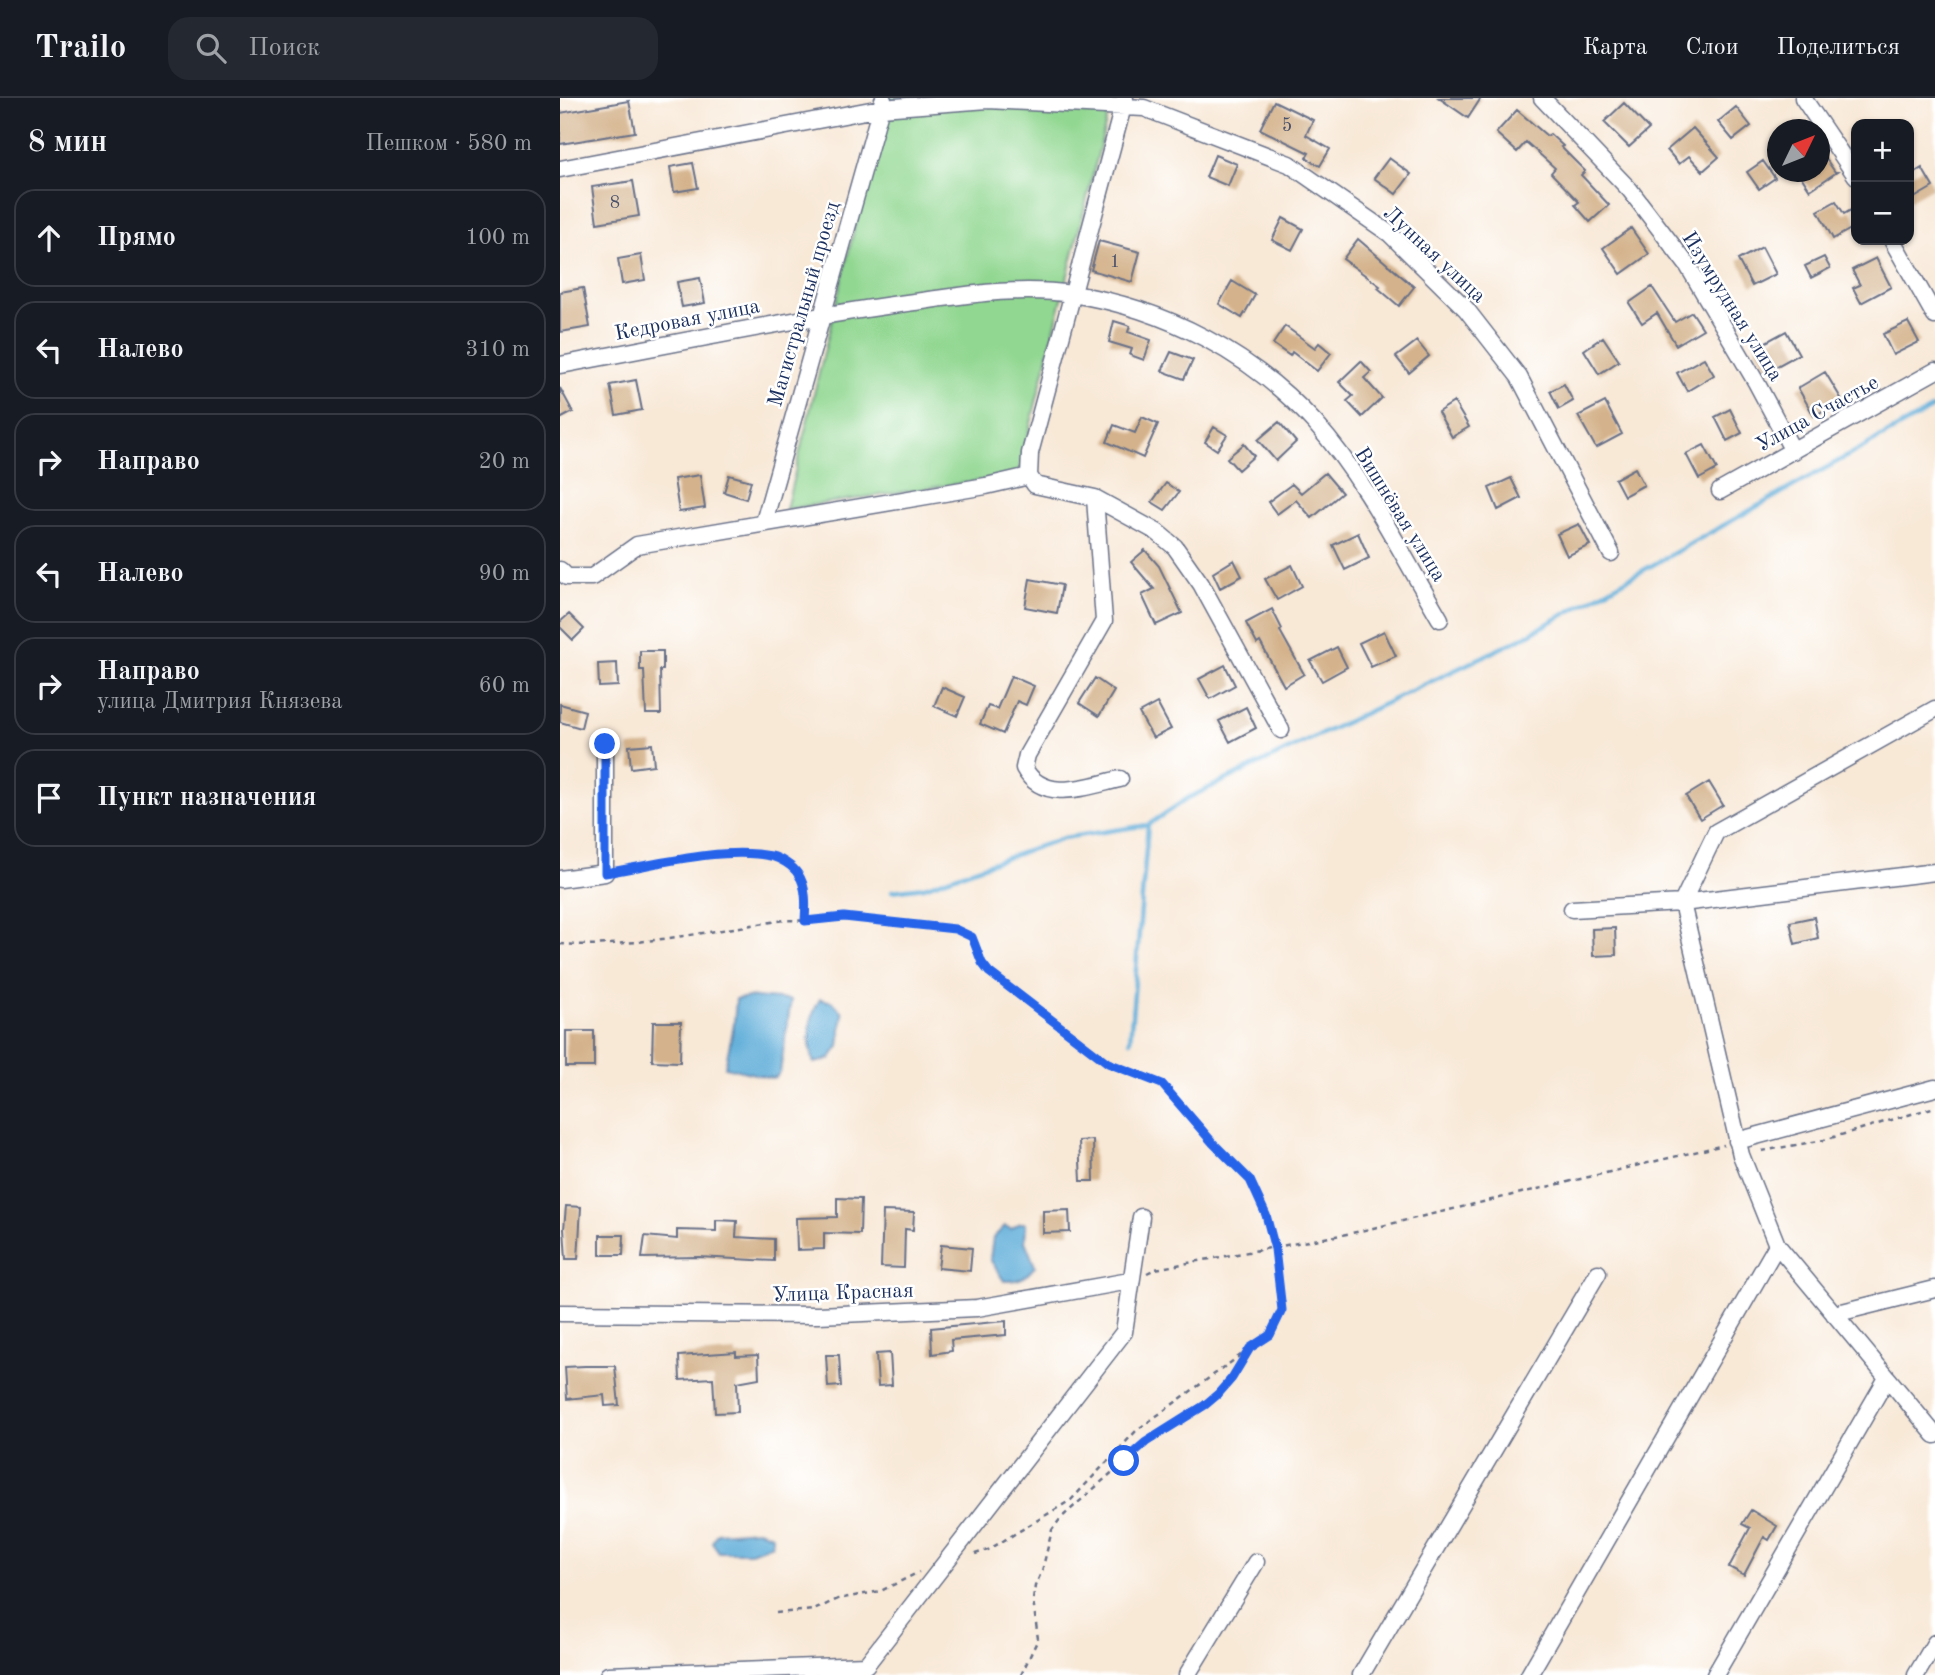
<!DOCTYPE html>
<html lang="ru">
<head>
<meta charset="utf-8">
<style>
	:root { --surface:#171b24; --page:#242831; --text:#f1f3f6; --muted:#9ea1a6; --line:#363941 }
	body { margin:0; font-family:"Old Standard TT",serif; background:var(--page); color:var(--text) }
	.controls { position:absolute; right:21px; top:21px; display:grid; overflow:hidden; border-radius:14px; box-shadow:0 2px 5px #0004 }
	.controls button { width:63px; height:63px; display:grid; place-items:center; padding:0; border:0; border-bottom:2px solid var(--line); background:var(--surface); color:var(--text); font:35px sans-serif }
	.compass { position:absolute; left:1207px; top:21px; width:63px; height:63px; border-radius:50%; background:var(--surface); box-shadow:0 2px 5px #0004; rotate:47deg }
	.stop { position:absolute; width:21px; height:21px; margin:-16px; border:5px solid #2563eb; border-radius:50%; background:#fff }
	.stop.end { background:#2563eb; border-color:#fff; box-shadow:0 2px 7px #0008 }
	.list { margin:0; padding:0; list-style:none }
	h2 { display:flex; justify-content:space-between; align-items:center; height:91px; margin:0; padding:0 28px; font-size:30px }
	h2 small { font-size:23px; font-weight:400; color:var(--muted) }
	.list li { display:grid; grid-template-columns:46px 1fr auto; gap:21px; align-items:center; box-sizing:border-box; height:98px; margin:0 14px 14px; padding:0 14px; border:2px solid var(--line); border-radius:21px }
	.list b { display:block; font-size:26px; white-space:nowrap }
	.list p { margin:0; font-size:23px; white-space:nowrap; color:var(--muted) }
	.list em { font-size:23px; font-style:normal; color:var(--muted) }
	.icon { flex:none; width:38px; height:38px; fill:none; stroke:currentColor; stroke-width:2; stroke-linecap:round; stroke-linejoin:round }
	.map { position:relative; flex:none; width:1375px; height:1577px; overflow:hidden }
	header { display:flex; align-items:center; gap:42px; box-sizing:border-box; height:98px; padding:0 35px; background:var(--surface); border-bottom:2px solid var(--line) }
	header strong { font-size:33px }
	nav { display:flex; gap:38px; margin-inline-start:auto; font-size:24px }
	.search { width:490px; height:63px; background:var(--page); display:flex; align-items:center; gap:18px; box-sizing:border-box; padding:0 24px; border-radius:21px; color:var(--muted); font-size:26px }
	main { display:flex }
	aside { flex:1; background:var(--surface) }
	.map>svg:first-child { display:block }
</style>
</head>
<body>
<header>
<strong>Trailo</strong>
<div class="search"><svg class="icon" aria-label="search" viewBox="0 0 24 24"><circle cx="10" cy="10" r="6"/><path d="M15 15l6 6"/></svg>Поиск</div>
<nav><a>Карта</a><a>Слои</a><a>Поделиться</a></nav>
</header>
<main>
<aside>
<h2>8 мин<small>Пешком · 580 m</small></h2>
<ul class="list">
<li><svg class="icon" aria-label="ahead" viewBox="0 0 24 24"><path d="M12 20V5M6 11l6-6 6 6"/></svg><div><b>Прямо</b></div><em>100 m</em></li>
<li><svg class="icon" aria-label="left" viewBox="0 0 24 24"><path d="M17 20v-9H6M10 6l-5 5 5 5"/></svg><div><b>Налево</b></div><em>310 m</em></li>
<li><svg class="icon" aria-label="right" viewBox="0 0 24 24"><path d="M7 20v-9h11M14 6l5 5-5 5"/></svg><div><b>Направо</b></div><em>20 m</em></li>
<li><svg class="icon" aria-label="left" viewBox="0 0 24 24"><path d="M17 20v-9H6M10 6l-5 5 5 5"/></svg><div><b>Налево</b></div><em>90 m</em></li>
<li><svg class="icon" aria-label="right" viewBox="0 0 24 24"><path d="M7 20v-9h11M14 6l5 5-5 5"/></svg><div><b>Направо</b><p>улица Дмитрия Князева</p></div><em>60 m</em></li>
<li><svg class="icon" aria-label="arrive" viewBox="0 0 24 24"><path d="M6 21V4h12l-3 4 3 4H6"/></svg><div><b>Пункт назначения</b></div></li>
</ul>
</aside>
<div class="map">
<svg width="1375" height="1577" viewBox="0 0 1375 1577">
	<rect width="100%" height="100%" fill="#fff"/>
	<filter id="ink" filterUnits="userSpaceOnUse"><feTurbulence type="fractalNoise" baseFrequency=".0143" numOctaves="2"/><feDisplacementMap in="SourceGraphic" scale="14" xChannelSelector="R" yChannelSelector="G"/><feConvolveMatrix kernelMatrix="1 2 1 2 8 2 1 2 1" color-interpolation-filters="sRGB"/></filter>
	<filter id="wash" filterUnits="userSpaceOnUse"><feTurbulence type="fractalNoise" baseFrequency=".00686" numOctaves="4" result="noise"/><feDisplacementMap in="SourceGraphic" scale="28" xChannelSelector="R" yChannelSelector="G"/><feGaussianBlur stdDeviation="1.57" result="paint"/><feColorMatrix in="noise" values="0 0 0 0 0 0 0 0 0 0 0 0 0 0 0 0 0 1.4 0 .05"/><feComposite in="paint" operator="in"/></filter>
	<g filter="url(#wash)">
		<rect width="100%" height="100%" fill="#f8e8d6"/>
		<path fill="#91d791" stroke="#568378" stroke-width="2" d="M 326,0 L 552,0 L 458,377 L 226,411 Z"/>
		<path fill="#60aed9" stroke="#3e6e9c" stroke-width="2" d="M 191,899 L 231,902 L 220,974 L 216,979 L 211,980 L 165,969 L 174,926 L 176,901 Z
			M 260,901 L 273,904 L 283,915 L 279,948 L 270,961 L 254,965 C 247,944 248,920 260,901 Z
			M 460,1125 L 466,1125 L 465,1143 L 475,1168 C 466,1180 460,1183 444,1183 L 430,1161 L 433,1140 L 445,1128 L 451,1131 Z
			M 198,1432 L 212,1437 L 212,1446 L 191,1454 L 159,1454 L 152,1444 L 157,1435 Z"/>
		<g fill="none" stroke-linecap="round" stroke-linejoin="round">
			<path stroke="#60aed9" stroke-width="4.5" d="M 332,793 L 364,789 L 503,740 L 588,727
				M 570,943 L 588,727 L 628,700 L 964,539 L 1375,309"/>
		</g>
		<g id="blocks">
			<path fill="#d4b38c" d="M 879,0 L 921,0 L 908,20 Z
				M 69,3 L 75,34 L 0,46 L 0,15 Z
				M 714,3 L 753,22 L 746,37 L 770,51 L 760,68 L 746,60 L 749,55 L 700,31 Z
				M 1064,5 L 1089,31 L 1069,49 L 1044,24 Z
				M 1176,9 L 1191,28 L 1173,42 L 1158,24 Z
				M 957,12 L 987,38 L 990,36 L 1003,48 L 1001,49 L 1025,73 L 1021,77 L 1049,107 L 1030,124 L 1015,107 L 1019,104 L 991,75 L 995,70 L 966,44 L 957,54 L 936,35 Z
				M 1133,30 L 1159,59 L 1143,73 L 1129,58 L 1119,66 L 1107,52 Z
				M 1259,51 L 1275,74 L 1277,74 L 1250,92 L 1238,74 L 1259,74 Z
				M 655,57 L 677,66 L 668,88 L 646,79 Z
				M 829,60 L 851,76 L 836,96 L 814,80 Z
				M 1203,63 L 1215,80 L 1199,91 L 1187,74 Z
				M 133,65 L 138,90 L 114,94 L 110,69 Z
				M 1362,70 L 1373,89 L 1349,103 L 1349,78 Z
				M 73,83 L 79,118 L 37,125 L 32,89 Z
				M 1276,103 L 1284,116 L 1291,112 L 1296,122 L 1296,128 L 1273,141 L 1258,113 Z
				M 723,120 L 743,131 L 732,152 L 712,142 Z
				M 1071,130 L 1089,156 L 1061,176 L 1043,150 Z
				M 798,141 L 854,189 L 839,208 L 818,190 L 820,188 L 783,161 Z
				M 539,143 L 580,154 L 572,184 L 531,172 Z
				M 1202,149 L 1216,176 L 1192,188 L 1178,162 Z
				M 81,157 L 85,182 L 62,186 L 58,161 Z
				M 1264,159 L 1270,170 L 1251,180 L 1245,168 Z
				M 1316,160 L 1331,189 L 1301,205 L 1293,190 L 1300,187 L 1292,172 Z
				M 140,180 L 145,205 L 122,209 L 117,184 Z
				M 672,183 L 695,197 L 682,220 L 659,206 Z
				M 1092,189 L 1115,224 L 1132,214 L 1143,231 L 1116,247 L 1097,215 L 1082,225 L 1069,205 Z
				M 23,190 L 30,229 L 0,234 L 0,194 Z
				M 554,223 L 570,228 L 568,234 L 591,242 L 584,262 L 570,257 L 572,251 L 549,244 Z
				M 1348,224 L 1359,244 L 1333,257 L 1323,236 Z
				M 725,228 L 755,250 L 759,245 L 771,255 L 757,273 L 732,254 L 730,258 L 713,246 Z
				M 1226,233 L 1239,256 L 1208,273 L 1195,250 Z
				M 1043,239 L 1059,263 L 1039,276 L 1024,252 Z
				M 857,243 L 869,258 L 849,275 L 836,259 Z
				M 611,254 L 633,262 L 624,281 L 602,273 Z
				M 1144,260 L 1154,277 L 1127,293 L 1117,275 Z
				M 801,263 L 811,274 L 804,280 L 822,300 L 802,319 L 787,303 L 793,298 L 779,284 Z
				M 1265,274 L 1282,302 L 1254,318 L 1238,290 Z
				M 76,282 L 82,312 L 56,317 L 50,287 Z
				M 1004,286 L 1013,303 L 999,311 L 990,293 Z
				M 0,290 L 13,314 L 0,321 Z
				M 894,304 L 909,329 L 892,339 L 878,314 Z
				M 1045,304 L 1062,336 L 1036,350 L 1018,318 Z
				M 1170,311 L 1182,335 L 1167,343 L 1155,319 Z
				M 582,319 L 598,326 L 583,360 L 547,344 L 554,327 L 575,335 Z
				M 719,324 L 736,344 L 716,363 L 698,342 Z
				M 654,329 L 667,337 L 657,352 L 645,344 Z
				M 684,346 L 694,358 L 678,372 L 667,360 Z
				M 1144,347 L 1157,371 L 1139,381 L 1126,356 Z
				M 1075,370 L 1084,387 L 1064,398 L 1055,381 Z
				M 765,375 L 782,395 L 752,420 L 736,402 L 717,416 L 708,404 L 732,386 L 741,395 Z
				M 140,377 L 145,410 L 119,414 L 114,381 Z
				M 169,377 L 191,383 L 186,401 L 164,394 Z
				M 951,380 L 961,400 L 938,412 L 929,390 Z
				M 606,385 L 619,394 L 605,412 L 592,404 Z
				M 1019,426 L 1030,447 L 1007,458 L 997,436 Z
				M 798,435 L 809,460 L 785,472 L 773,447 Z
				M 585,452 L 599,468 L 622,515 L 596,527 L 582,497 L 594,491 L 571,464 Z
				M 674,462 L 682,478 L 660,490 L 653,475 Z
				M 732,467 L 742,488 L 717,502 L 705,481 Z
				M 470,481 L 502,487 L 497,515 L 465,509 Z
				M 712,511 L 722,531 L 720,533 L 744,576 L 724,588 L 700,544 L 697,546 L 686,525 Z
				M 9,516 L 24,531 L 13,542 L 0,529 L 0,524 Z
				M 824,533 L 836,558 L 811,569 L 799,545 Z
				M 777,549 L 787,569 L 762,583 L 750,563 Z
				M 80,553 L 103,553 L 103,572 L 100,572 L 101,616 L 86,616 L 84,572 L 80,572 Z
				M 57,565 L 58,588 L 39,589 L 38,566 Z
				M 665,567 L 675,587 L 650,601 L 639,581 Z
				M 451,578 L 474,588 L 466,607 L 457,603 L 443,636 L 420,626 L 428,608 L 437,611 Z
				M 535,580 L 554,593 L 539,618 L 519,605 Z
				M 382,589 L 405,599 L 397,618 L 374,608 Z
				M 597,605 L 611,631 L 593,640 L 579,615 Z
				M 0,606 L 25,613 L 21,630 L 0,624 Z
				M 686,609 L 696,630 L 670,644 L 659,623 Z
				M 92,646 L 94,667 L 71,670 L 69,648 Z
				M 1149,684 L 1163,707 L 1140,721 L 1126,698 Z
				M 1254,819 L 1258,840 L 1235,846 L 1230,824 Z
				M 1055,830 L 1056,857 L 1033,858 L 1032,831 Z
				M 93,924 L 121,924 L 120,964 L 92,963 Z
				M 6,933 L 34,933 L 34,969 L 6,969 Z
				M 533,1042 L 534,1083 L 521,1083 L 519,1043 Z
				M 277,1100 L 301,1101 L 300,1136 L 264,1135 L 264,1151 L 237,1152 L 236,1120 L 277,1119 Z
				M 6,1108 L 21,1109 L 18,1161 L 6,1161 L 4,1131 Z
				M 509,1112 L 510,1134 L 483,1135 L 483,1113 Z
				M 323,1113 L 354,1114 L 353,1132 L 345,1131 L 344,1170 L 321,1169 Z
				M 156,1122 L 177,1123 L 176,1139 L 214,1141 L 214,1163 L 139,1159 L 82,1160 L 85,1138 L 117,1141 L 117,1132 L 156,1133 Z
				M 40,1137 L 64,1137 L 63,1157 L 40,1157 Z
				M 381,1147 L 412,1150 L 410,1173 L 378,1170 Z
				M 446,1223 L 446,1237 L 391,1242 L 392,1253 L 372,1256 L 371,1230 Z
				M 176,1254 L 176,1258 L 198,1257 L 199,1280 L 177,1284 L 178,1314 L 155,1315 L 153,1280 L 120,1282 L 119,1258 Z
				M 330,1255 L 332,1287 L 318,1288 L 316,1256 Z
				M 266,1257 L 279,1257 L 281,1288 L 268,1289 Z
				M 25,1268 L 55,1268 L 59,1307 L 45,1308 L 44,1297 L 7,1301 L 5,1269 Z
				M 1191,1412 L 1217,1428 L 1209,1442 L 1204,1439 L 1184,1477 L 1169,1469 L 1190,1430 L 1182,1426 Z"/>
		</g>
	</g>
	<g filter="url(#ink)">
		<use href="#blocks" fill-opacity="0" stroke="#687088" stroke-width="2"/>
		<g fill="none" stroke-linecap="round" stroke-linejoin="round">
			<g stroke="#687088" stroke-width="19">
				<path id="minor" d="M 982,0 L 1070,92 L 1128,168 L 1196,284 L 1233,353
					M 1243,0 L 1296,78
					M 0,71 L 321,10 L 428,2 L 584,10 L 729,66 L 830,136 L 906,211 L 959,279 L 1051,455
					M 1332,142 L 1375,218
					M 0,267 C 118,245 235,220 354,204 C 406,197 460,188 512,196 C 605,210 692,256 755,325 C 806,382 841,455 880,521
					M 469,378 L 470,355 L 565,1
					M 469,378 L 475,387 L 535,400 L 597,434 L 615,449 L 641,486 L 721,632
					M 1160,393 L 1375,273
					M 535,400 L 544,523 L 467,657 L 464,670 C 483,706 528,688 560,681
					M 204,424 L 323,2
					M 0,472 L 7,479 L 32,479 L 77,447 L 426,388 L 469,378
					M 0,781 L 45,775 L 45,646
					M 1012,811 L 1122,805 L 1375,774
					M 1177,1043 L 1375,990
					M 1217,1147 L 1375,1337
					M 0,1215 L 258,1217 L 417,1210 L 564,1184
					M 1274,1216 L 1375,1191
					M 48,1577 L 306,1567 L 564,1234 L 581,1119
					M 627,1577 L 696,1464
					M 801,1577 L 1038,1175
					M 969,1577 L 1217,1147 L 1181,1057 L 1122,805 L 1156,734 L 1375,611
					M 1155,1577 L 1327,1280
					M 1356,1577 L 1375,1545"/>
			</g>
			<path stroke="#687088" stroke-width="2.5" stroke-dasharray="5 5" stroke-linecap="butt" d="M 59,773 C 100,766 208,738 238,774 C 247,786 246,807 245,822
				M 0,846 C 71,851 154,832 225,822 L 248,823 L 284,819 L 395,831 C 419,840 415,855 429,874 L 548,965 L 602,986 L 653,1045 L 690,1082 L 707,1117 L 715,1151 L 722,1212 L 710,1236 L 577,1332 L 511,1402 L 428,1452 L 412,1457
				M 1202,1053 L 1264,1042 L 1375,1009
				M 587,1175 L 595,1171 L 792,1135 L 1164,1047
				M 216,1515 L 254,1512 L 278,1501 L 321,1493 L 359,1474
				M 461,1577 L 478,1541 L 473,1502 L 475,1488 L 482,1473 L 492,1432 L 501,1420 L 586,1344 L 658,1296 L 672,1280 L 690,1251"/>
			<use href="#minor" stroke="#fff" stroke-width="16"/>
		</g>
	</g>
	<g fill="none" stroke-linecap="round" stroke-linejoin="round" filter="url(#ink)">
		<path stroke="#2563eb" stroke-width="9" d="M 45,646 L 45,775 C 94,767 163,748 211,758 C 220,760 233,768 238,776 C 247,788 246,808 245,823 L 284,819 L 395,831 L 412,839 L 422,865 L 429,874 L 548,965 L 602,986 L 653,1045 L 690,1082 L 706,1117 L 715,1151 L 722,1212 L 710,1237 L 690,1250 L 672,1280 L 658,1296 L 645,1307 L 586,1344 L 564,1363"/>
	</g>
	<g text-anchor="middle" stroke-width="5" stroke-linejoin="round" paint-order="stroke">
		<g font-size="18" fill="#49506a">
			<text x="727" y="33">5</text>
			<text x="55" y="110">8</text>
			<text x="555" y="169">1</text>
		</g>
		<g font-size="21" fill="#1b2f5e" stroke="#fff">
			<text transform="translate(875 156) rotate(43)" y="7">Лунная улица</text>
			<text transform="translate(243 206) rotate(-74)" y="7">Магистральный проезд</text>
			<text transform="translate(1173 208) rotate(58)" y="7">Изумрудная улица</text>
			<text transform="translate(127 221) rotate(-11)" y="7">Кедровая улица</text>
			<text transform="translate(1257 315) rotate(-29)" y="7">Улица Счастье</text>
			<text transform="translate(841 416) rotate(58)" y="7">Вишнёвая улица</text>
			<text transform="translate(283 1194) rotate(-2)" y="7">Улица Красная</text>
		</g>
	</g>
</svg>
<div class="controls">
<button>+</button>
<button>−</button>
</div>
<svg class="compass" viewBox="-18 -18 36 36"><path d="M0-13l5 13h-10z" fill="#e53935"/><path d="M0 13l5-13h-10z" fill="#9ea1a6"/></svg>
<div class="stop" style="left:564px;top:1363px"></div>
<div class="stop end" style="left:45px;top:646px"></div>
</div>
</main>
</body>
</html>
